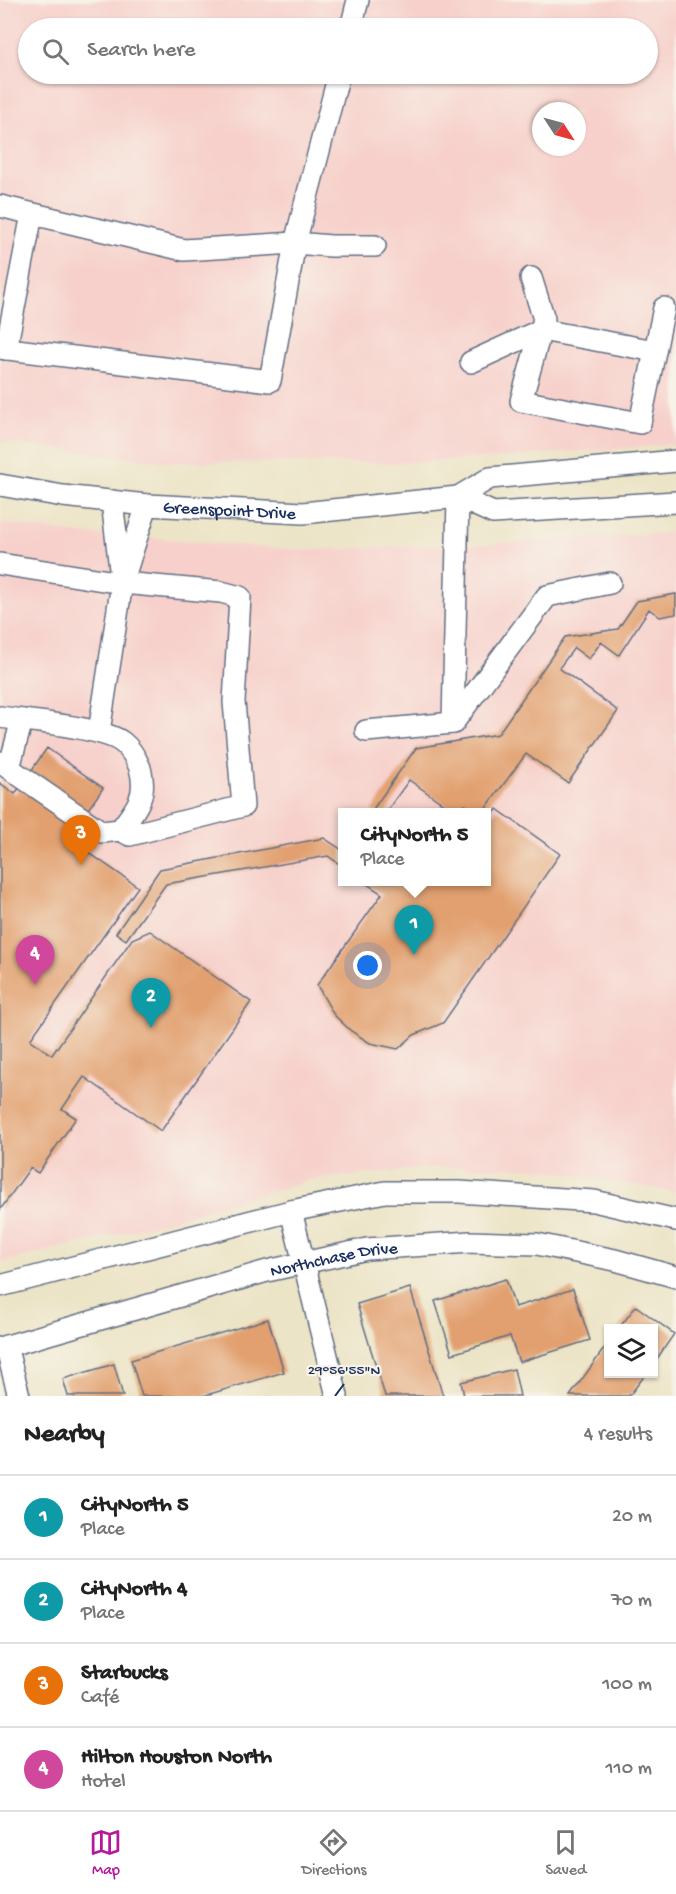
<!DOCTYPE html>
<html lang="en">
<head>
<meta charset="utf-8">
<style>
	:root { --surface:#fff; --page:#f2f2f2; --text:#222; --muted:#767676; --line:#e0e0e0; --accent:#b5179e }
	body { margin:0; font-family:"Gochi Hand",sans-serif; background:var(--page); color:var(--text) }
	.controls { position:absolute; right:18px; bottom:18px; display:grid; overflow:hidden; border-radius:0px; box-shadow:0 2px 4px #0004 }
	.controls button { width:54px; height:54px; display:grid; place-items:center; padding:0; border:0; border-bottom:2px solid var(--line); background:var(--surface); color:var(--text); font:30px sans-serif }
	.compass { position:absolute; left:532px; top:102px; width:54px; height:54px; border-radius:50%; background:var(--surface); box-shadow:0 2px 4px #0004; rotate:126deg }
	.you { position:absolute; left:368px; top:966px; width:21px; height:21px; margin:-15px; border:4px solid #fff; border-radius:50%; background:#1a73e8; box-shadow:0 0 0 9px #1a73e833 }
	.badge { display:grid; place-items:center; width:39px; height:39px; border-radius:50%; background:var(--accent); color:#fff; font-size:20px; font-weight:700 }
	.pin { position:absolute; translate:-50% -50px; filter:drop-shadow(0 2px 3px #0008) }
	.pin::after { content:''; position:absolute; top:32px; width:21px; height:18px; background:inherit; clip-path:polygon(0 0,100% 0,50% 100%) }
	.popup { position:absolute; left:338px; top:808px; width:153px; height:78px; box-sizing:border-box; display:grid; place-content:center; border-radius:0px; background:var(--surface); filter:drop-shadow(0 2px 4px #0005); font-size:20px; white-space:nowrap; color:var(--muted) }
	.popup b { font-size:22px; color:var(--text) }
	.popup::after { content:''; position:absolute; left:50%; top:100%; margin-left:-12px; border:12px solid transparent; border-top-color:var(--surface) }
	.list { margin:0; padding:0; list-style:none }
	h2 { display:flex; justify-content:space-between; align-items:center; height:78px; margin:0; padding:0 24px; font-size:26px }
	h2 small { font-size:20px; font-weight:400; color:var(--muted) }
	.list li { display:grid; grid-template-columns:39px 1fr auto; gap:18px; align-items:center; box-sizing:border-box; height:84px; padding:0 24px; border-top:2px solid var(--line) }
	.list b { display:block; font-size:22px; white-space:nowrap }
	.list p { margin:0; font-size:20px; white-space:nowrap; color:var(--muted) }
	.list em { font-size:20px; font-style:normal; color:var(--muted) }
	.icon { flex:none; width:33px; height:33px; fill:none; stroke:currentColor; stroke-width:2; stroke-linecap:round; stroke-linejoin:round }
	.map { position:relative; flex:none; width:676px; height:1396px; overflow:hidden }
	.search { position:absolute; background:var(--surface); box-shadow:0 2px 4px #0004; left:18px; right:18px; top:18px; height:66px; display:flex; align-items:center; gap:15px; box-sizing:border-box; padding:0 21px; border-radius:33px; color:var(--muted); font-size:22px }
	.sheet { height:414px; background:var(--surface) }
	nav { display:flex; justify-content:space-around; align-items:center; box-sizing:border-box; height:84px; border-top:2px solid var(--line); background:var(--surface); font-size:16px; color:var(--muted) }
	nav a { display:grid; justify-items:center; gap:3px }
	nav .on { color:var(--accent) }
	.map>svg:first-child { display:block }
</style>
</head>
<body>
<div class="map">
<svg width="676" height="1396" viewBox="0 0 676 1396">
	<rect width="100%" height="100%" fill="#f7f3e8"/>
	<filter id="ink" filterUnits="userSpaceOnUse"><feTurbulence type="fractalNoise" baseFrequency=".0167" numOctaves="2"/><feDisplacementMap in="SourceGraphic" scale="12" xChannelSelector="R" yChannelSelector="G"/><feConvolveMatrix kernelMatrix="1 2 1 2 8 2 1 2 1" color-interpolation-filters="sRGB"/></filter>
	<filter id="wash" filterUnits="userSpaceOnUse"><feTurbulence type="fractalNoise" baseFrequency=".008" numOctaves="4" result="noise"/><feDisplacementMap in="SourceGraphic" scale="24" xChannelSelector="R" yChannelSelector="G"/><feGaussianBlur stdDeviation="1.35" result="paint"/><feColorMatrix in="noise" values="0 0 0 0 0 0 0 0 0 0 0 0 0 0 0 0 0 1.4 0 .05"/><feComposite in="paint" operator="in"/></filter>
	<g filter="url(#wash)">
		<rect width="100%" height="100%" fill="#ece4c6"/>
		<path fill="#f7d0cb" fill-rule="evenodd" d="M 0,0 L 676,0 L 676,444 L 497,458 L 398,463 L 170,462 L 0,442 ZM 28,28 L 648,28 L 648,74 L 28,74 ZM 541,111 L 577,111 L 577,147 L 541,147 Z
			M 0,522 L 80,534 L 153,538 L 300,550 L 474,545 L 676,532 L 676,1192 L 533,1168 L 438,1167 L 310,1180 L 157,1224 L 0,1263 ZM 342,812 L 486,812 L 486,882 L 342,882 Z"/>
		<g id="blocks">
			<path fill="#e2a06f" d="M 676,594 L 676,614 L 660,617 L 649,609 L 619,655 L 601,642 L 589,659 L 574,648 L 559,668 L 618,711 L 568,783 L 526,754 L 483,812 L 476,812 L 465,805 L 460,812 L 455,812 L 409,780 L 386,812 L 371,812 L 416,748 L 498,734 L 565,637 L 618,629 L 637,601 Z
				M 47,748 L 103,788 L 68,838 L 138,887 L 30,1040 L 52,1055 L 132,939 L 150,931 L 251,1002 L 161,1131 L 84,1077 L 62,1109 L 76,1118 L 38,1173 L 30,1168 L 0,1210 L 0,783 L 15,794 Z
				M 497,809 L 560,854 L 443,1023 L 414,1035 L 398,1049 L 370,1043 L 351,1031 L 334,1015 L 317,985 L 382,894 L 364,882 L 486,882 L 486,824 Z
				M 324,838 L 342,850 L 342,866 L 328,856 L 166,884 L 126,940 L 116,933 L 160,869 Z
				M 506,1279 L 515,1307 L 573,1289 L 590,1340 L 519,1362 L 510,1336 L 452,1354 L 435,1301 Z
				M 410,1288 L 443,1396 L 385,1396 L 357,1304 Z
				M 636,1306 L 674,1334 L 654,1363 L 654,1328 L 619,1328 Z
				M 268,1319 L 284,1372 L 203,1396 L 142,1396 L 131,1360 Z
				M 608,1343 L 608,1374 L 646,1374 L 629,1396 L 570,1396 Z
				M 114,1364 L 123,1396 L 68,1396 L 63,1379 Z
				M 514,1369 L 520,1396 L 464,1396 L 461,1382 Z"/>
		</g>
	</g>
	<g filter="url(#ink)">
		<use href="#blocks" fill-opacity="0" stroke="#646e82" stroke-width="1.5"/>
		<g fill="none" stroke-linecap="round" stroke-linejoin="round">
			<g stroke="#646e82" stroke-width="24">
				<g id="minor">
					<path d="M 351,28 L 358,0"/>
					<path d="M 0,206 L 184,250 L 295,243 L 331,246 L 375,246"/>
					<path d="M 531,278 L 544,319 L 521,401 L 640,423 L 664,308"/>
					<path d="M 0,348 L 270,381 L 295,243 L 339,74"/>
					<path d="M 6,349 L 32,214"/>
					<path d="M 471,362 L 541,330 L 655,351"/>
					<path id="s1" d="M 0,485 L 63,496 L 147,505 L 303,513 L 458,497 L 490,478 L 676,461"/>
					<path d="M 458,497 L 493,513 L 676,502"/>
					<path d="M 112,501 L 121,577"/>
					<path d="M 0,564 L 122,583 L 221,592 L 240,597 L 234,702 L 243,806 L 130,835 L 120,830 L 102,832 L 0,762"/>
					<path d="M 0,717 C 27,721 102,727 122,742 C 130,748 136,758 140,768 C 148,796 136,809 120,830"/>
					<path d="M 453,723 L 458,497"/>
					<path d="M 366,731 L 453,723 L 547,596 L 610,583"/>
					<path d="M 99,732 L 122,583 L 147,505"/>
					<path d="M 9,768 L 22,720"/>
					<path d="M 291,1211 L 337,1396"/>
					<path d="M 0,1286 L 291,1211 L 385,1192 L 459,1192 L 594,1201 L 676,1220"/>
					<path d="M 6,1346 L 19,1396"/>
					<path id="s2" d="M 0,1348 L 267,1271 L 367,1249 L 470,1242 L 537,1244 L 615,1260 L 676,1277"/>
				</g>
			</g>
			<use href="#minor" stroke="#fff" stroke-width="21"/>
		</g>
	</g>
	<path fill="none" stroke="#1b2f5e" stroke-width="2" d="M 335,1396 L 344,1384"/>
	<g text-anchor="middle" stroke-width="4.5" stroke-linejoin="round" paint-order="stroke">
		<g font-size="18" fill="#1b2f5e" stroke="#f7f3e8">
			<text dy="6" stroke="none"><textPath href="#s1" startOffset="231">Greenspoint Drive</textPath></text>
			<text dy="6" stroke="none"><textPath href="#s2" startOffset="346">Northchase Drive</textPath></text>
		</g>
	</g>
	<g font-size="15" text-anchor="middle" fill="#1b2f5e" stroke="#f7f3e8" stroke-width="4.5" stroke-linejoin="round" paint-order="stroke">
		<text x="344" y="1374">29°56'55"N</text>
	</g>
</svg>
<div class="controls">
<button><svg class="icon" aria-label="layers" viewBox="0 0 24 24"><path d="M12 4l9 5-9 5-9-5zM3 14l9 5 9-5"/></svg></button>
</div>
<svg class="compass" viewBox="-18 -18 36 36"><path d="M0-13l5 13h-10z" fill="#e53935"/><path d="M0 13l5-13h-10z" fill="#767676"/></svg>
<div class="you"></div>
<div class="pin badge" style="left:414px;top:955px;background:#0f9aa8">1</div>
<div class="popup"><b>CityNorth 5</b>Place</div>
<div class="pin badge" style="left:151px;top:1028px;background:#0f9aa8">2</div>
<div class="pin badge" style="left:81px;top:865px;background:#e8710a">3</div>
<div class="pin badge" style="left:35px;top:985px;background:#d1479c">4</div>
<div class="search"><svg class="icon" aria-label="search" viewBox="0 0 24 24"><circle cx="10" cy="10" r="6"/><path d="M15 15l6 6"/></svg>Search here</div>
</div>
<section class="sheet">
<h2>Nearby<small>4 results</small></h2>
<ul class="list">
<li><span class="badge" style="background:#0f9aa8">1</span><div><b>CityNorth 5</b><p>Place</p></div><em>20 m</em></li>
<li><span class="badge" style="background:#0f9aa8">2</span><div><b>CityNorth 4</b><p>Place</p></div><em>70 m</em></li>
<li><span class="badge" style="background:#e8710a">3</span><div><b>Starbucks</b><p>Café</p></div><em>100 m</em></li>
<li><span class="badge" style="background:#d1479c">4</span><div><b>Hilton Houston North</b><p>Hotel</p></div><em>110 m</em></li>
</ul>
</section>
<nav>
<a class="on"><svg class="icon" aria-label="map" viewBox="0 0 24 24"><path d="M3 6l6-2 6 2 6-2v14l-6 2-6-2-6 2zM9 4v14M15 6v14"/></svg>Map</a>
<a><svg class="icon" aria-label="directions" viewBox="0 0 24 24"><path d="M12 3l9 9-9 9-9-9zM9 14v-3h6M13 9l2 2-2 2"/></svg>Directions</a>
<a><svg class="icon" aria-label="saved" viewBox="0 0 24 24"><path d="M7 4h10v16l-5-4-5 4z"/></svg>Saved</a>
</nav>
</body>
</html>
